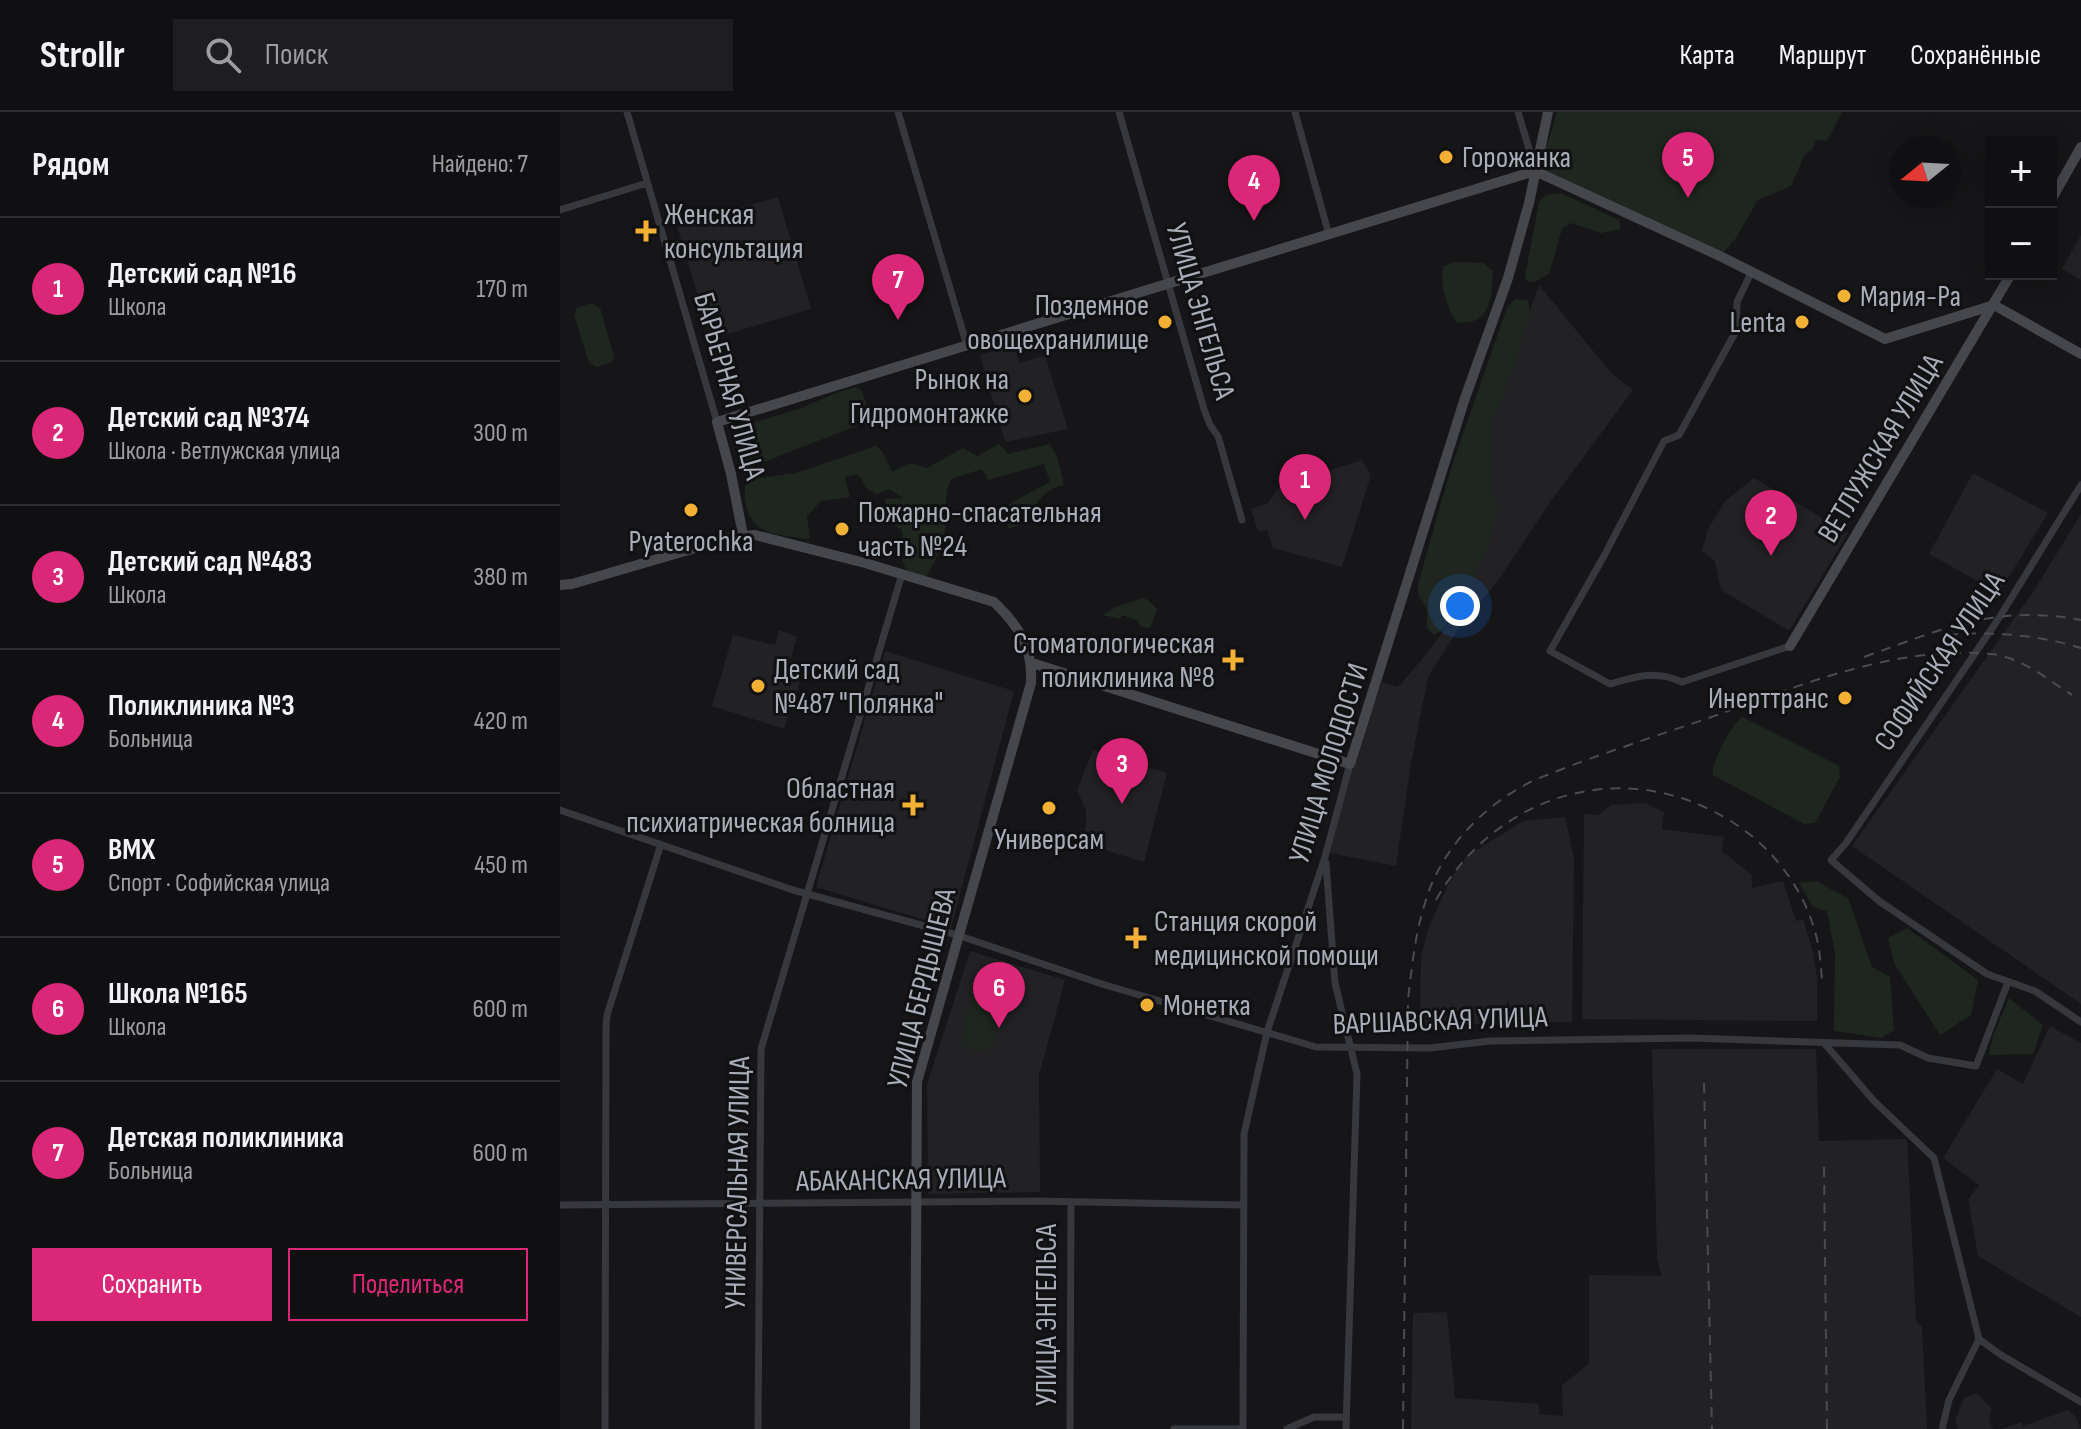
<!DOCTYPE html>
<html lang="ru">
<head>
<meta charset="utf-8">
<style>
	:root { --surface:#101012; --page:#1e1e20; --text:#f1f3f6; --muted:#9c9d9f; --line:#303032; --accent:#db2777 }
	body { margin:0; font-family:"Sofia Sans Condensed",sans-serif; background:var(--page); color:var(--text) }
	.controls { position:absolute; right:24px; top:24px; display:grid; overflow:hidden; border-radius:0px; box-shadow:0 4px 20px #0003 }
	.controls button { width:72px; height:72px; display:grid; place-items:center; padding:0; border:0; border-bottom:2px solid var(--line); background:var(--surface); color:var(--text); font:40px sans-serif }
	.compass { position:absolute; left:1329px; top:24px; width:72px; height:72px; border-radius:50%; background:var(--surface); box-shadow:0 4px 20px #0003; rotate:252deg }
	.you { position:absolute; left:900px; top:494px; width:28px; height:28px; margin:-20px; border:6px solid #fff; border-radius:50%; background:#1a73e8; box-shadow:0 0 0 12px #1a73e833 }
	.badge { display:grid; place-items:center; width:52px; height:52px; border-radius:50%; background:var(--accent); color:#fff; font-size:26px; font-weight:700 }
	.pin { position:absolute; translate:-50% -66px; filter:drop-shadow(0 2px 4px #0008) }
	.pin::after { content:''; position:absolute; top:42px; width:28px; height:24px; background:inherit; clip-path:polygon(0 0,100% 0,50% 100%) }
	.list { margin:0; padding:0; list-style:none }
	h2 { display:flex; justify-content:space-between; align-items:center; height:104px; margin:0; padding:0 32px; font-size:34px }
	h2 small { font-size:26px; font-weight:400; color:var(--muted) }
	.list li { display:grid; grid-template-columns:52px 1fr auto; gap:24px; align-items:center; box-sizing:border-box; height:144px; padding:0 32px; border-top:2px solid var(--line) }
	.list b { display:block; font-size:30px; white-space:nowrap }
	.list p { margin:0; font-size:26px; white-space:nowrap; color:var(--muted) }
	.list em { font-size:26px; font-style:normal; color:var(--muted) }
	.actions { display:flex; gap:16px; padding:24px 32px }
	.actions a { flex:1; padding:18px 0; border:2px solid var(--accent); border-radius:0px; text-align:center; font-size:28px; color:var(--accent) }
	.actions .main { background:var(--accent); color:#fff }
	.icon { flex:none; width:44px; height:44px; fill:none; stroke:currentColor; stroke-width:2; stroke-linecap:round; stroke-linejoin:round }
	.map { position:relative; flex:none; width:1521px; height:1317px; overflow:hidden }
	header { display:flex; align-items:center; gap:48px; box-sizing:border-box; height:112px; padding:0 40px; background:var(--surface); border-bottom:2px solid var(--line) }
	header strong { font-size:38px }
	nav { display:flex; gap:44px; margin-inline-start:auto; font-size:28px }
	.search { width:560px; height:72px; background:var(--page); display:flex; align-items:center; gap:20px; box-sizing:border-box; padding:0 28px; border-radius:0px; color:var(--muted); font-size:30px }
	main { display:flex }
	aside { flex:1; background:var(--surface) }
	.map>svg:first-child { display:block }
</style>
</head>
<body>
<header>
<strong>Strollr</strong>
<div class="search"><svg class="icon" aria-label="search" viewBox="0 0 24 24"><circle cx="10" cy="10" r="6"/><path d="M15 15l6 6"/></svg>Поиск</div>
<nav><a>Карта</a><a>Маршрут</a><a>Сохранённые</a></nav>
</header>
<main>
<aside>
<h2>Рядом<small>Найдено: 7</small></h2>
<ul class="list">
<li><span class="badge">1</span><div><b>Детский сад №16</b><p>Школа</p></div><em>170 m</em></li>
<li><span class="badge">2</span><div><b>Детский сад №374</b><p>Школа · Ветлужская улица</p></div><em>300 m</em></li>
<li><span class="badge">3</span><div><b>Детский сад №483</b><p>Школа</p></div><em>380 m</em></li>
<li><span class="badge">4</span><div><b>Поликлиника №3</b><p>Больница</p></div><em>420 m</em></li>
<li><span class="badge">5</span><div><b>BMX</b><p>Спорт · Софийская улица</p></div><em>450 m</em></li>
<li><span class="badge">6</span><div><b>Школа №165</b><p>Школа</p></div><em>600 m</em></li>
<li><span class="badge">7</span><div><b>Детская поликлиника</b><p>Больница</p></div><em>600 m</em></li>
</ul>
<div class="actions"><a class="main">Сохранить</a><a>Поделиться</a></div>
</aside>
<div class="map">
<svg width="1521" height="1317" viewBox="0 0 1521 1317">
	<rect width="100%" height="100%" fill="#161618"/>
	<path fill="#222225" d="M 218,85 L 251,197 L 151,227 L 117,114 Z
		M 1521,123 L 1521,168 L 1502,157 Z
		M 979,173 L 1051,261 L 1073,278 L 991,389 L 937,470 L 898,517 L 868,565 L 851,651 L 836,754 L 770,741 L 795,642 L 822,570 L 838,575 L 864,545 L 895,503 L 917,453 L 928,378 L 929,316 Z
		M 453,233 L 460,251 L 485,243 L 508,317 L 445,330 L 420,243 Z
		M 802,348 L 811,363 L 782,455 L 713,436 L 707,418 L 698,420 L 691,397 L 708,391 L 719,375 Z
		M 1413,361 L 1488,401 L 1439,481 L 1369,442 Z
		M 1194,366 L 1288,421 L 1229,519 L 1161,478 L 1155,449 L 1142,439 L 1148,417 L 1165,389 Z
		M 1521,402 L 1521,892 L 1292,734 L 1473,480 Z
		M 219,518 L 237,525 L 230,549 L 245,554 L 224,617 L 152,594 L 173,523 L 215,533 Z
		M 325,539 L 454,579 L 391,816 L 256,775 Z
		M 533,638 L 607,661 L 584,750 L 522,731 L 526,714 L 526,698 L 517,678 Z
		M 1085,691 L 1104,700 L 1102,717 L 1164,725 L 1162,739 L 1192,763 L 1192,776 L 1223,769 L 1236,809 L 1243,807 L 1253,840 L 1257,864 L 1257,909 L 1022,907 L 1024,702 L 1038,703 L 1051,693 Z
		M 1005,705 L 1014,746 L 1012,910 L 953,911 L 948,886 L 941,910 L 860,917 L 861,845 L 868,817 L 891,766 L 907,744 L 963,709 Z
		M 410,839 L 505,868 L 479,963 L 480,1080 L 368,1082 L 367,973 Z
		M 1490,914 L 1521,931 L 1521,1205 L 1418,1144 L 1408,1088 L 1419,1073 L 1383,1046 L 1437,957 L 1463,972 Z
		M 1092,937 L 1256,937 L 1259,1029 L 1347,1027 L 1356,1208 L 1362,1215 L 1367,1317 L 851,1317 L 853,1201 L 887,1200 L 895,1286 L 979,1292 L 979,1302 L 1003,1304 L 1002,1273 L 1029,1252 L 1029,1163 L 1102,1164 L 1097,1147 Z
		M 1417,1281 L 1432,1297 L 1429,1310 L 1433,1317 L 1398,1317 L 1395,1309 L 1404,1286 Z
		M 1508,1298 L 1515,1304 L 1521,1317 L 1441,1317 L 1461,1310 L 1463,1314 Z"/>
	<path fill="#1e261f" d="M 997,0 L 1282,0 L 1267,29 L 1256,28 L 1253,36 L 1244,44 L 1231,74 L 1198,88 L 1176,126 L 1163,141 L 983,59 L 981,52 Z
		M 1001,81 L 1059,108 L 1061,117 L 1041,121 L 1011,111 L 1002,117 L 989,162 L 974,170 L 967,169 L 965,164 L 979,90 L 986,83 Z
		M 894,150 L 923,151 L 933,159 C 932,186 930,215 896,210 C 886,194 879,171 884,154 Z
		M 955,187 L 968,188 L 970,200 L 955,252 L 931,311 L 931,380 L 938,394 L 930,429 L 894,504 L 882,518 L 874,523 L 867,516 L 867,498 L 858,482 L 858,472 L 891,356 L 947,196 Z
		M 31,191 L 40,196 L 54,244 L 52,250 L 37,255 L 29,251 L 14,203 L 17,196 Z
		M 296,275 L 302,279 L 311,305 L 309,309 L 204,350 L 179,353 L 172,316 C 195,310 218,304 241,296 C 260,288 276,280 296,275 Z
		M 439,332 L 448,342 L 490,332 L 497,344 L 504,373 C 483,377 474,394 465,411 L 448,417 L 449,392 L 490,370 L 484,352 L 428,368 L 422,357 L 391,367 C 383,383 388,406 384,424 C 381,439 373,452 366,465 C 333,461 345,441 342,418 L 328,410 L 325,387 L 343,386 L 329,377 L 317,382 L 308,378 L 298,362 L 285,365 L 290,385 L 261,389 L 247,404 L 250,426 L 246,427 C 219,422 193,424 186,393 C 184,383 184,377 187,368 L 236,361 L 316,334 L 322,339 L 332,360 L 350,351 L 367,356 L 403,336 L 417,344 Z
		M 582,486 L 588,488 L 597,497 L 590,516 L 579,514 L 578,509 L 563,503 L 559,507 L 543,503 L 556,495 Z
		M 1183,605 L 1279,654 L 1280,665 L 1255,711 L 1244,712 L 1153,663 C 1151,651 1172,610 1183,605 Z
		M 1256,769 L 1288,786 L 1312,855 L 1330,865 L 1334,918 L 1322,926 L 1274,919 L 1275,841 L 1267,799 L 1253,795 L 1239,771 Z
		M 1347,816 L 1418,868 L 1411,903 L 1380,923 L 1334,851 L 1328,826 Z
		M 430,860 L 444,863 L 450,870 L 450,880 L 434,929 L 428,937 L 414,939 L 403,930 C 401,914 416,868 430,860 Z
		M 1449,886 L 1483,913 L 1473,942 L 1429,943 L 1433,923 Z"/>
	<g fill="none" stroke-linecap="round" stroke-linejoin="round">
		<path stroke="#37383d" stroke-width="7" d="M 67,0 L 157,310
			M 338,0 L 407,234
			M 559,0 L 644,297 L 650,313 L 658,324 L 682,408
			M 735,0 L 769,123
			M 958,0 L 975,57
			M 0,98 L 87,71
			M 1191,161 L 1177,190 L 1176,219 L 1119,323 L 1104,329 L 1044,444 L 990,539 L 1050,572 C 1077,564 1096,558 1122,570 L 1230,534
			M 1521,373 L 1439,506 L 1286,731 L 1271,748 L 1319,789 L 1427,862 L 1475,879 L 1521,910
			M 0,698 L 233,778 L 397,823 L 542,872 L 756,935 L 870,936 L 930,929 L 1132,926 L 1340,933 L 1368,946 L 1416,954 L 1448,870
			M 766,751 L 775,871 L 797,962 L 786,1317
			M 1265,932 L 1314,989 L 1374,1046 L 1419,1227 L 1389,1288 L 1382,1317
			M 0,1093 L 474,1089 L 682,1093
			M 1419,1227 L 1441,1243 L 1521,1290
			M 45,1317 L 46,915 L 47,903 L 101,732
			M 198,1317 L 201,937 L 342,462
			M 510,1317 L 511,1090
			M 614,1317 L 683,1317
			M 683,1317 L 684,1022 L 707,920 L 765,745 L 790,652
			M 727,1317 L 754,1305 L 786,1305"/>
		<path stroke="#45474d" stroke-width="10" d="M 975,59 L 1162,145 L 1325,227 L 1434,193 L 1521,242
			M 1491,88 L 1521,35
			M 183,423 L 171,362 L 157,310 L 975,59
			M 0,473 L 12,472 L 173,425 L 195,423 L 305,451 L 434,490 C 459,514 473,536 471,571 L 357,970 L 355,1317
			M 1230,534 L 1451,162
			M 472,551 L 790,652 L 904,289 L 948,166 L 969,91 L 988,0"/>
		<path stroke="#4a4c52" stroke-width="2" stroke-dasharray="10 8" stroke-linecap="butt" d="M 1388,523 C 1432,519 1478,523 1521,536
			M 1304,545 C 1383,517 1435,492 1521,508
			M 876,788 C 936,682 1063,643 1169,708 C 1212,734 1245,777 1257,827 C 1260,841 1261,855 1262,869
			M 1144,971 L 1152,1317
			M 1264,1055 L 1267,1317
			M 843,1317 L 848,887 C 852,855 855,822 865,791 C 880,737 926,690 977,667 C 1031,645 1087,627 1143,608 C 1234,576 1332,533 1431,542 C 1461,545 1487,567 1512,583"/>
	</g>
	<g fill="#f2b134" stroke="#111113" stroke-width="3">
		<circle cx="886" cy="45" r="8"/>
		<path d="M82 107h8v8h8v8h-8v8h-8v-8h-8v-8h8z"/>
		<circle cx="1284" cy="184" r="8"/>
		<circle cx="605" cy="210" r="8"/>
		<circle cx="1242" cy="210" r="8"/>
		<circle cx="465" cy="284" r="8"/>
		<circle cx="131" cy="398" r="8"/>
		<circle cx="282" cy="417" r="8"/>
		<path d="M669 536h8v8h8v8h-8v8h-8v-8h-8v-8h8z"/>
		<circle cx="198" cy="574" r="8"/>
		<circle cx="1285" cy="586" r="8"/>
		<path d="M349 681h8v8h8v8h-8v8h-8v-8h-8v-8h8z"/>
		<circle cx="489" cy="696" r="8"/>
		<path d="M572 814h8v8h8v8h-8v8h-8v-8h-8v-8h8z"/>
		<circle cx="587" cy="893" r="8"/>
	</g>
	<g text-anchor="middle" stroke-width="6" stroke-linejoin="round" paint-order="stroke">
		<g font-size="30" fill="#a8adb8" stroke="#111113" text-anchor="start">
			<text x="902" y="55">Горожанка</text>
			<text x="104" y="112">Женская<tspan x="104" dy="34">консультация</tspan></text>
			<text x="1300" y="194">Мария-Ра</text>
			<text x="589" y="203" text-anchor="end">Поздемное<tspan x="589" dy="34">овощехранилище</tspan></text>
			<text x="1226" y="220" text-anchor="end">Lenta</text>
			<text x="449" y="277" text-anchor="end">Рынок на<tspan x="449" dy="34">Гидромонтажке</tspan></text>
			<text x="298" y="410">Пожарно-спасательная<tspan x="298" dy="34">часть №24</tspan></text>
			<text x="131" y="439" text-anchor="middle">Pyaterochka</text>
			<text x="655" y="541" text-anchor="end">Стоматологическая<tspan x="655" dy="34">поликлиника №8</tspan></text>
			<text x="214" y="567">Детский сад<tspan x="214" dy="34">№487 "Полянка"</tspan></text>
			<text x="1269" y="596" text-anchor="end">Инерттранс</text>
			<text x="335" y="686" text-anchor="end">Областная<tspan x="335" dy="34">психиатрическая болница</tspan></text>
			<text x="489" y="737" text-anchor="middle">Универсам</text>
			<text x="594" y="819">Станция скорой<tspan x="594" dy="34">медицинской помощи</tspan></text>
			<text x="603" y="903">Монетка</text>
		</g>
		<g font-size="30" fill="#a8adb8" stroke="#111113">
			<text transform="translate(641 199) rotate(74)" y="10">УЛИЦА ЭНГЕЛЬСА</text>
			<text transform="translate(170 274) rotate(74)" y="10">БАРЬЕРНАЯ УЛИЦА</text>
			<text transform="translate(1320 336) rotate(-59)" y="10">ВЕТЛУЖСКАЯ УЛИЦА</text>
			<text transform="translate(1379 549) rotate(-56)" y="10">СОФИЙСКАЯ УЛИЦА</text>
			<text transform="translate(768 651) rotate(-73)" y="10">УЛИЦА МОЛОДОСТИ</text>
			<text transform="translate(361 876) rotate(-76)" y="10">УЛИЦА БЕРДЫШЕВА</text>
			<text transform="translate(880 908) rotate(-2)" y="10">ВАРШАВСКАЯ УЛИЦА</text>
			<text transform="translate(341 1067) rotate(-1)" y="10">АБАКАНСКАЯ УЛИЦА</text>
			<text transform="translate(177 1071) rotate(-89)" y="10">УНИВЕРСАЛЬНАЯ УЛИЦА</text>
			<text transform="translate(486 1203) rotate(-90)" y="10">УЛИЦА ЭНГЕЛЬСА</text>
		</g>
	</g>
</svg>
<div class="controls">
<button>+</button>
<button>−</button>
</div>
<svg class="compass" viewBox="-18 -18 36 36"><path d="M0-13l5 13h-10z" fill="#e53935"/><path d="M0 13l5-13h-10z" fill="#9c9d9f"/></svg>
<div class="you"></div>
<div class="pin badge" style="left:745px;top:408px">1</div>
<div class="pin badge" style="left:1211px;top:444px">2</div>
<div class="pin badge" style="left:562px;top:692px">3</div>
<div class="pin badge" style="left:694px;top:109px">4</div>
<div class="pin badge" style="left:1128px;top:86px">5</div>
<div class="pin badge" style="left:439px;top:916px">6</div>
<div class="pin badge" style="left:338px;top:208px">7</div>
</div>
</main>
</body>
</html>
